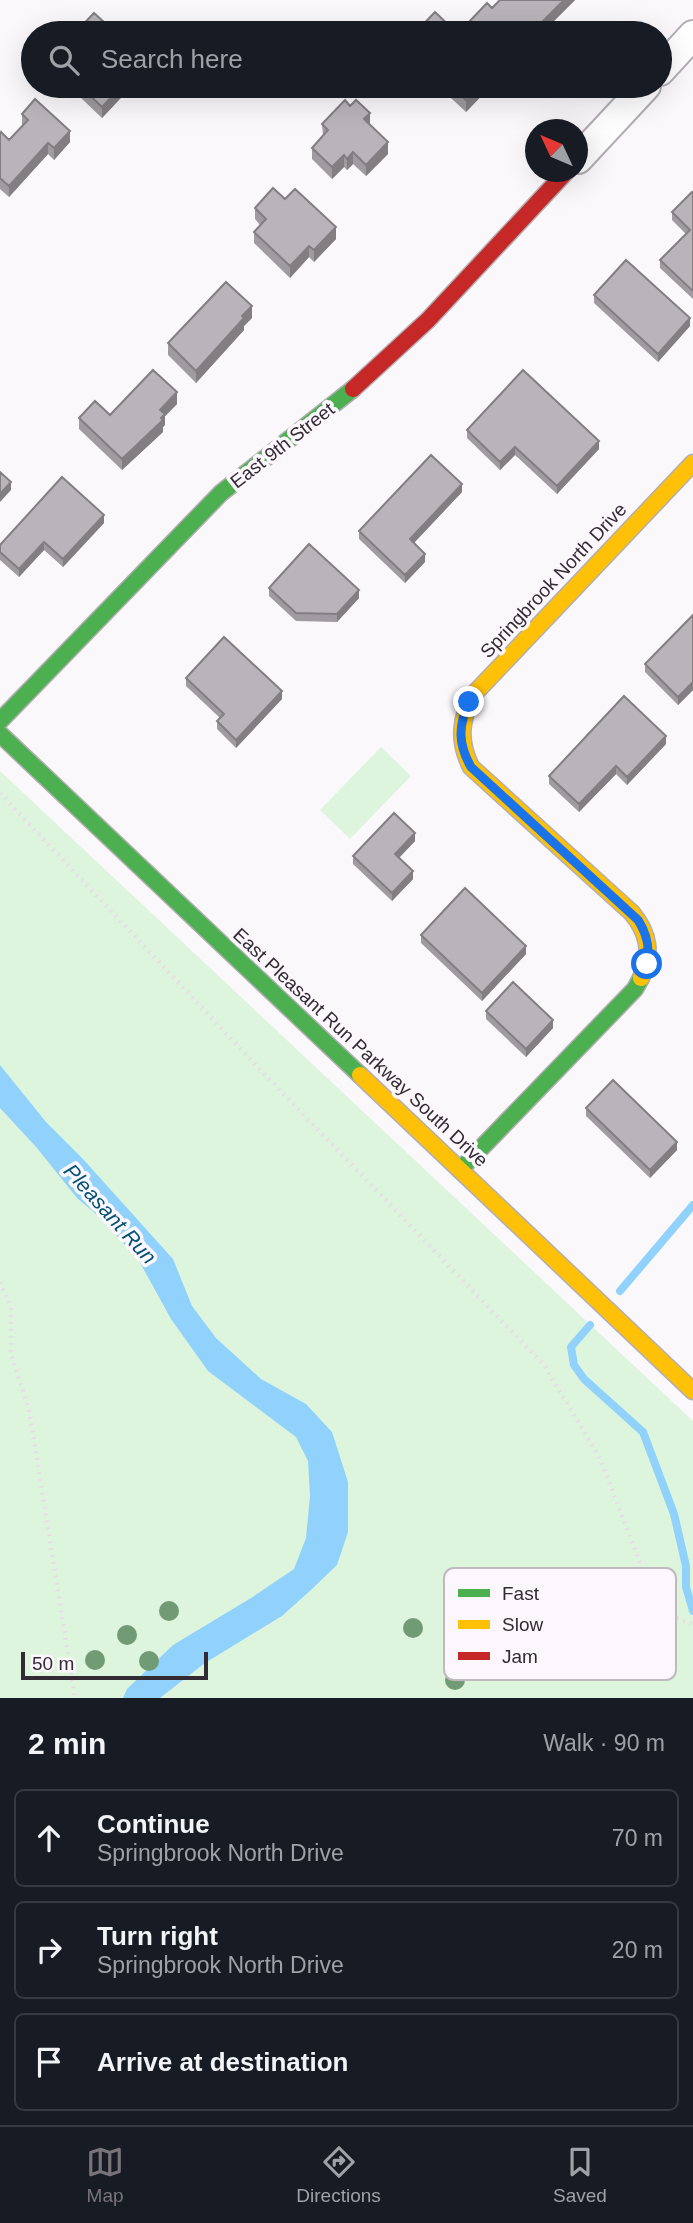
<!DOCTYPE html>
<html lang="en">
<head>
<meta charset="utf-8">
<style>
	:root { --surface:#171b24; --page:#20242c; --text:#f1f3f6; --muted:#9ea1a6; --line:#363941; --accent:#79737a }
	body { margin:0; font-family:Arial,sans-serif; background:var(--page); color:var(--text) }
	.compass { position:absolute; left:525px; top:119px; width:63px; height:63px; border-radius:50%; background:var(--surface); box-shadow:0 7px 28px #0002; rotate:314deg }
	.scale { position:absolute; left:21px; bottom:18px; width:187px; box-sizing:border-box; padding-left:7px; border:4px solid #332b34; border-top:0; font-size:19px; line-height:24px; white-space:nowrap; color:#332b34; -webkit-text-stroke:5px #fcf7fc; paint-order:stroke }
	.stop { position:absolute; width:21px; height:21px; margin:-16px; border:5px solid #1a73e8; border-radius:50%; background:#fff }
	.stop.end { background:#1a73e8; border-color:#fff; box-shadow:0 2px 7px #0008 }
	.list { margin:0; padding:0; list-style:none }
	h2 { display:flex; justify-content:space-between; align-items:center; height:91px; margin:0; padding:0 28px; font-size:30px }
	h2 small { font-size:23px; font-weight:400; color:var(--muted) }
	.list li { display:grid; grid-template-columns:46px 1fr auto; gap:21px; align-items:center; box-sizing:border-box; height:98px; margin:0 14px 14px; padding:0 14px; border:2px solid var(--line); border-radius:10px }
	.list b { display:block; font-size:26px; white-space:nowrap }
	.list p { margin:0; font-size:23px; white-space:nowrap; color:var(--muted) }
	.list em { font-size:23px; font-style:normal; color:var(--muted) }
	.icon { flex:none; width:38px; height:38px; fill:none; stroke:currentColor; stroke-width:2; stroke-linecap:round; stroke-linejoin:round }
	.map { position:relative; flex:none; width:693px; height:1698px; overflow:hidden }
	.search { position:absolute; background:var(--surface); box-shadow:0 7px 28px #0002; left:21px; right:21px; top:21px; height:77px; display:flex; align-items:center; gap:18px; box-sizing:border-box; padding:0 24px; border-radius:38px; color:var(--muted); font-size:26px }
	.sheet { height:427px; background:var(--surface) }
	nav { display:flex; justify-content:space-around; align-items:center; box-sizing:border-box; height:98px; border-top:2px solid var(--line); background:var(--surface); font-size:19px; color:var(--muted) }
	nav a { display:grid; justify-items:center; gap:4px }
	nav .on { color:var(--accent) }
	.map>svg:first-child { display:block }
</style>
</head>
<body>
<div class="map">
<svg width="693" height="1698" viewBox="0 0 693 1698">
	<rect width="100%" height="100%" fill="#fbf8fb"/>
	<path fill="#def5dd" d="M 381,747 L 411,776 L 350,839 L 320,810 Z
		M 0,771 L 693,1421 L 693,1698 L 0,1698 Z"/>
	<path fill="#91d2fc" d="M 0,1065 L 46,1122 L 83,1159 L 173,1259 L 192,1306 L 216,1338 L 261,1379 L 306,1404 L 332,1432 L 348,1482 L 348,1532 L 337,1565 L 312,1589 L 282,1616 L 205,1663 L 160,1698 L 123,1698 L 127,1689 L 173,1645 L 251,1598 L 294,1569 L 306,1538 L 310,1496 L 308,1461 L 296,1437 L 208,1371 L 171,1319 L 138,1259 L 97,1215 L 77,1198 L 37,1148 L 0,1108 Z"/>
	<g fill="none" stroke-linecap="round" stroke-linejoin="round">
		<path stroke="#91d2fc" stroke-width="8" d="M 620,1291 L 693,1205
			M 590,1325 L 571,1347 L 574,1365 L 584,1379 L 643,1432 L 674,1514 L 686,1566 L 686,1587 L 693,1611"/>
		<g stroke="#b2aeb3" stroke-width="32">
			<path id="street" d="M 660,71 L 693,35
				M 578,159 L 646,86"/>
		</g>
		<g stroke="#b2aeb3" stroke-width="19">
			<path id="fast" d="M 0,721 L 221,493 L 353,389
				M 0,734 L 360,1075
				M 460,1170 L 635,989 L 641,978"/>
		</g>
		<g stroke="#b2aeb3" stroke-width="19">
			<path id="slow" d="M 641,978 C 652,953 649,934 632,913 L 471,767 C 458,741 460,719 474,694 L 693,463
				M 360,1075 L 693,1391"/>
		</g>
		<g stroke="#b2aeb3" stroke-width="19">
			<path id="jam" d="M 353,389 L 428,320 L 566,172"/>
		</g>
		<path stroke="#e2e0e2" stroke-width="4.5" stroke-dasharray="2 5" stroke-linecap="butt" d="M 0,793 L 253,1062 L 544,1365 L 600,1458 L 643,1571 L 672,1617 L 693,1624
			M 0,1282 L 11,1307 L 11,1354 L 29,1409 L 75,1698"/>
		<use href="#street" stroke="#fefefe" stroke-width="28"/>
		<use href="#fast" stroke="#4caf50" stroke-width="16"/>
		<use href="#slow" stroke="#ffc107" stroke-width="16"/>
		<use href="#jam" stroke="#c62828" stroke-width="16"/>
	</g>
	<g fill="#719b75">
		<circle cx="169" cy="1611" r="10"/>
		<circle cx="413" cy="1628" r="10"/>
		<circle cx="127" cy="1635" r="10"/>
		<circle cx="95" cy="1660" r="10"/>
		<circle cx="149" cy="1661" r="10"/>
		<circle cx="455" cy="1680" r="10"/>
	</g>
	<path fill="#9f9ba0" d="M 500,0 L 575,0 L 542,33 L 467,33 L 467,24 L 492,8 Z
		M 80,86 L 132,86 L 102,118 L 80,97 Z
		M 396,86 L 410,86 L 404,93 Z
		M 438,86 L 491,86 L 466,112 Z
		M 22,114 L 70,142 L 54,160 L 48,154 L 9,197 L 0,189 L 0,134 L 9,140 L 22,126 Z
		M 322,124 L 370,125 L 388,154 L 366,176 L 353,164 L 347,170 L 344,167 L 332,179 L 312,159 L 312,148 L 323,136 Z
		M 693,193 L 693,299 L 660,268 L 660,260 L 686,234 L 672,220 L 672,212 Z
		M 285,199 L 336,239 L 314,262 L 309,257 L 290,278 L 254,243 L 254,232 L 260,225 L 255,219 L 255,208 Z
		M 594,295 L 690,326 L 658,362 L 594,303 Z
		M 252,318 L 244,326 L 244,330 L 196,383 L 168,355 L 168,343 Z
		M 177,404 L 165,416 L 165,425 L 163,427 L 163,432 L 122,470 L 79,429 L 79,418 L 110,415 Z
		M 467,430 L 599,449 L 557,494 L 515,455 L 500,470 L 467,438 Z
		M 462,492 L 414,543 L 425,562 L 405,583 L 359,539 L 359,531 Z
		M 104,523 L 63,567 L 44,550 L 19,577 L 0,560 L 0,545 Z
		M 269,588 L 359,598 L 337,622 L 296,621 L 269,596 Z
		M 693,615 L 693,690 L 678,705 L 645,672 L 645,664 Z
		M 186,678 L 282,699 L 236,748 L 217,729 L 217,721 L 220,718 L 186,686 Z
		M 666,744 L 627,785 L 616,774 L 579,812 L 549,784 L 549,776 Z
		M 415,841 L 399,858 L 413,879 L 392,901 L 353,864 L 353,856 Z
		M 421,935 L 526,954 L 482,1001 L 421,943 Z
		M 486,1011 L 553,1028 L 526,1057 L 486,1019 Z
		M 586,1108 L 677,1150 L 650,1178 L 586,1116 Z"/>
	<path fill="#827e82" d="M 564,0 L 575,0 L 542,33 L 531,33 Z
		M 122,86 L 132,86 L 102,118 L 102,107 Z
		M 404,86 L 410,86 L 404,93 Z
		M 480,86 L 491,86 L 466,112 L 466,100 Z
		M 370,113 L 370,125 L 364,119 Z
		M 70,131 L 70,142 L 54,160 L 54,148 Z
		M 388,142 L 388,154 L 366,176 L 366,165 Z
		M 48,143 L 48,154 L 9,197 L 9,186 Z
		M 353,152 L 353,164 L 347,170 L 347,159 Z
		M 344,155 L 344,167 L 332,179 L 332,167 Z
		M 336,227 L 336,239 L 314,262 L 314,250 Z
		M 309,246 L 309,257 L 290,278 L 290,266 Z
		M 252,306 L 252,318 L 244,326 L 244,330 L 196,383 L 196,371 L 242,316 Z
		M 690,318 L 690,326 L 658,362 L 658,354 Z
		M 177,392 L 177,404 L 165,416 L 165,425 L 163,427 L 163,432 L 122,470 L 122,459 L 160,410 Z
		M 599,441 L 599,449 L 557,494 L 557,486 Z
		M 515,447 L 515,455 L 500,470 L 500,462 Z
		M 11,482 L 11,490 L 0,502 L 0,494 Z
		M 462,484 L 462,492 L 410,547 L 410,539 Z
		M 104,515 L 104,523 L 63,567 L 63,559 Z
		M 44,542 L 44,550 L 19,577 L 19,569 Z
		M 425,554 L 425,562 L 405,583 L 405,575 Z
		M 359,590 L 359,598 L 337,622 L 337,614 Z
		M 693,682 L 693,690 L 678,705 L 678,697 Z
		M 282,691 L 282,699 L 236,748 L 236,740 Z
		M 666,736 L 666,744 L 627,785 L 627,777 Z
		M 616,766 L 616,774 L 579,812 L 579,804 Z
		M 415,833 L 415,841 L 395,862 L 395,854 Z
		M 413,871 L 413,879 L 392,901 L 392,893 Z
		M 526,946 L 526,954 L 482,1001 L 482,993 Z
		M 553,1020 L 553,1028 L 526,1057 L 526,1049 Z
		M 677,1142 L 677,1150 L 650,1178 L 650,1170 Z"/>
	<path fill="#b9b4ba" stroke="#827e82" stroke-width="2" d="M 500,0 L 564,0 L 531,33 L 477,33 L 467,24 L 487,3 L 492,8 Z
		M 435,12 L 455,31 L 452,33 L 415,33 Z
		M 94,13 L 116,33 L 75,33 Z
		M 398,27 L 404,33 L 392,33 Z
		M 80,86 L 122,86 L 102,107 Z
		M 451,86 L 480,86 L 466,100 Z
		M 35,99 L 70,131 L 54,148 L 48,143 L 9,186 L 0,178 L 0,134 L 1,132 L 9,140 L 28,120 L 22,114 Z
		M 345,100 L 350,106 L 356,100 L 370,113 L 364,119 L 388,142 L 366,165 L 353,152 L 347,159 L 344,155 L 332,167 L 312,148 L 328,130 L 322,124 Z
		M 273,188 L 285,199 L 295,189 L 336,227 L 314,250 L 309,246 L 290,266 L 254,232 L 266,219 L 255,208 Z
		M 692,192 L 693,193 L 693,291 L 660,260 L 690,230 L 672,212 Z
		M 626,260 L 690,318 L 658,354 L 594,295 Z
		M 226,282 L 252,306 L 242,316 L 244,318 L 196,371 L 168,343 Z
		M 153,370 L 177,392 L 160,410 L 165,414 L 161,418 L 163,420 L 122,459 L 79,418 L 95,401 L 110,415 Z
		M 523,370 L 599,441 L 557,486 L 515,447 L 500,462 L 467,430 Z
		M 431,455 L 462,484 L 410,539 L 425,554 L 405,575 L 359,531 Z
		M 0,472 L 11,482 L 0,494 Z
		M 62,477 L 104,515 L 63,559 L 44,542 L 19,569 L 0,552 L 0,545 Z
		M 309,544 L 359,590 L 337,614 L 296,613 L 269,588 Z
		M 693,615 L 693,682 L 678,697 L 645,664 Z
		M 224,637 L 282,691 L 236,740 L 217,721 L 224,714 L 186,678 Z
		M 624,696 L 666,736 L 627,777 L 616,766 L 579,804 L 549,776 Z
		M 394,813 L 415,833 L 395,854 L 413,871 L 392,893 L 353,856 Z
		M 465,888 L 526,946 L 482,993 L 421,935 Z
		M 513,982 L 553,1020 L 526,1049 L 486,1011 Z
		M 613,1080 L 677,1142 L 650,1170 L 586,1108 Z"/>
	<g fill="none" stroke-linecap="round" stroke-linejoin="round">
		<path stroke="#1a73e8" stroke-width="9" d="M 469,702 C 458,726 458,744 471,767 L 638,920 C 647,934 650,947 647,964"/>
	</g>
	<g text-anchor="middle" stroke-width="7" stroke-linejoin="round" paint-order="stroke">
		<g font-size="19" fill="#332b34" stroke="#fcf7fc">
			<text transform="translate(282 445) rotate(-38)" y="7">East 9th Street</text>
			<text transform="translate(553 580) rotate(-47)" y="7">Springbrook North Drive</text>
			<text transform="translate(361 1047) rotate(43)" y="7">East Pleasant Run Parkway South Drive</text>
		</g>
		<g font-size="21" font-style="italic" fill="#015177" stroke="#fcf7fc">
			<text transform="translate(110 1214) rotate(48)" y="7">Pleasant Run</text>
		</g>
	</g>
	<rect x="444" y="1568" width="232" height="112" rx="10" fill="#fcf7fc" stroke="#c0bac0" stroke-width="2"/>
	<rect x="458" y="1589" width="32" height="8" fill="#4caf50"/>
	<rect x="458" y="1620" width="32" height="9" fill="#ffc107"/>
	<rect x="458" y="1652" width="32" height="8" fill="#c62828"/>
	<g font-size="19" fill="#332b34">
		<text x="502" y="1600">Fast</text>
		<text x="502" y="1631">Slow</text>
		<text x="502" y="1663">Jam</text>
	</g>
</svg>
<svg class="compass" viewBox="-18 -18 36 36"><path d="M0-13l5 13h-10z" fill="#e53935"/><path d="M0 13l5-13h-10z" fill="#9ea1a6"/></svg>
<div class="scale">50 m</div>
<div class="stop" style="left:647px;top:964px"></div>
<div class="stop end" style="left:469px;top:702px"></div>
<div class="search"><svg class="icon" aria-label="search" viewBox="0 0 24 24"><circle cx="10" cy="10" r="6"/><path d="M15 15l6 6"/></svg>Search here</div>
</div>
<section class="sheet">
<h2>2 min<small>Walk · 90 m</small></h2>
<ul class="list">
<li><svg class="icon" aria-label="ahead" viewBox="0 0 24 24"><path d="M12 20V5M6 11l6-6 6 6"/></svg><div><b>Continue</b><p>Springbrook North Drive</p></div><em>70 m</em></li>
<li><svg class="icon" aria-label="right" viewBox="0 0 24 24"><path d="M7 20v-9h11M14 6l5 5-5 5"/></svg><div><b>Turn right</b><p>Springbrook North Drive</p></div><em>20 m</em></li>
<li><svg class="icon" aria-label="arrive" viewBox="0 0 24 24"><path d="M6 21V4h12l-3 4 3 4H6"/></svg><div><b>Arrive at destination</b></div></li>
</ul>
</section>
<nav>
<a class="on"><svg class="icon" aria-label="map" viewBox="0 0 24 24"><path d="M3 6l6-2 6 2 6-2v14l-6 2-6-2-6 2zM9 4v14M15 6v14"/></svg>Map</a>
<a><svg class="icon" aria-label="directions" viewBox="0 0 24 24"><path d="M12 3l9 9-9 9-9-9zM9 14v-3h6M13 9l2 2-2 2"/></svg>Directions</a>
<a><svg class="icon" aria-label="saved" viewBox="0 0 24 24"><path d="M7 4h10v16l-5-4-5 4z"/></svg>Saved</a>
</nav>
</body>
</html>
